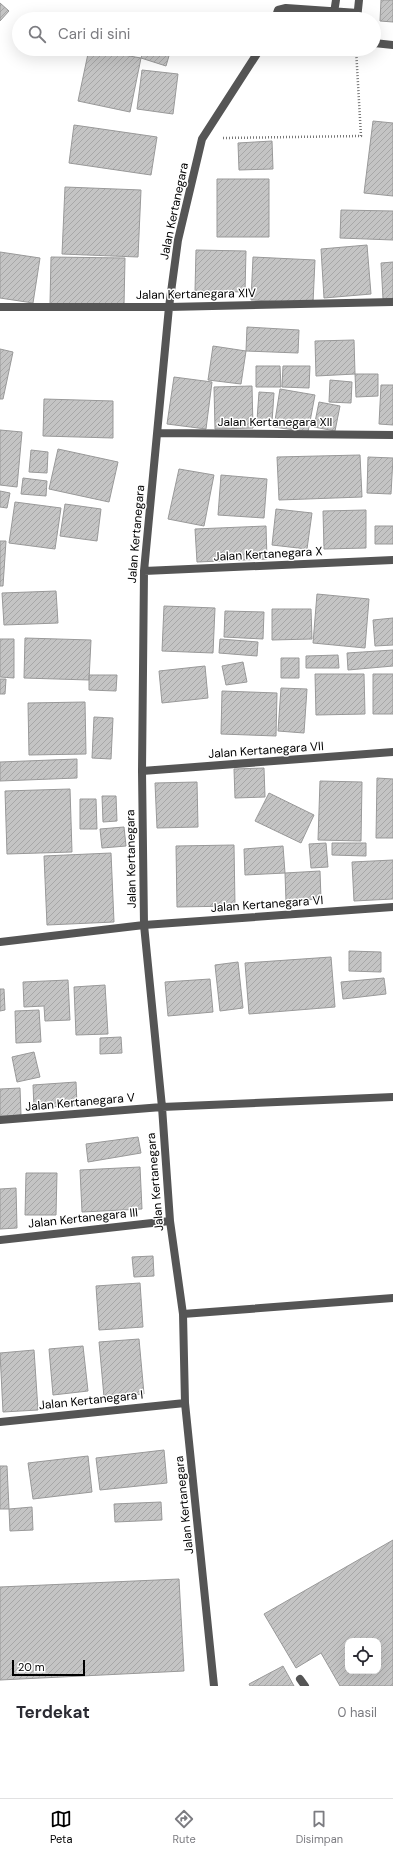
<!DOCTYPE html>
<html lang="id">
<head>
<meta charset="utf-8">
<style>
	:root { --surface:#fff; --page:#f7f7f7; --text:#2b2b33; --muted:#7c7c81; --line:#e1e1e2; --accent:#000 }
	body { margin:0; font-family:"DM Sans",sans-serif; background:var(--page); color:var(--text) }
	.controls { position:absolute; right:12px; bottom:12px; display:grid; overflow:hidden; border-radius:8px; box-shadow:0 4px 16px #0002 }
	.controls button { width:36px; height:36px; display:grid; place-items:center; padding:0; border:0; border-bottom:1px solid var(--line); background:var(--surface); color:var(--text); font:20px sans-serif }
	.scale { position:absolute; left:12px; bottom:10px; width:73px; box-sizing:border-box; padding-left:4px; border:2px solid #000; border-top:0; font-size:11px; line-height:14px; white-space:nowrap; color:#000; -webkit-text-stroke:3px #fff; paint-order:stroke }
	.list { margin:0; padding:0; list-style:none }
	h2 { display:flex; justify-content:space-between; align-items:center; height:52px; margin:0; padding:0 16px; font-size:17px }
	h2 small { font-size:13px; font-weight:400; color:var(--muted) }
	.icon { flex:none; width:22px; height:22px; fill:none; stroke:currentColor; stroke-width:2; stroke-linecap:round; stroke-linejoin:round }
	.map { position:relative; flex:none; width:393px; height:1686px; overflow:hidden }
	.search { position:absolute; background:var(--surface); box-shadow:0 4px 16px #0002; left:12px; right:12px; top:12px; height:44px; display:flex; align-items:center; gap:10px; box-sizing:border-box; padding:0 14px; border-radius:22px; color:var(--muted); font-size:15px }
	.sheet { height:112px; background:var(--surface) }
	nav { display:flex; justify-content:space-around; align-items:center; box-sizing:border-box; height:56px; border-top:1px solid var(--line); background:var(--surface); font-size:11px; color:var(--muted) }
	nav a { display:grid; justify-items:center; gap:2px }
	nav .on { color:var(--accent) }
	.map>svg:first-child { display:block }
</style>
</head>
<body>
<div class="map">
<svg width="393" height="1686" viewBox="0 0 393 1686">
	<defs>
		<pattern id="building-hatch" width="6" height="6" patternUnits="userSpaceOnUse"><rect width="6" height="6" fill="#c4c4c4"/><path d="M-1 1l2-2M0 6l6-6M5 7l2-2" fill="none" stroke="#a7a7a7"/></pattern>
	</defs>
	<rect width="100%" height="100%" fill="#fff"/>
	<path fill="url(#building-hatch)" stroke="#999" fill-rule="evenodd" d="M 381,0 L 393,0 L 393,22 L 380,21 Z
		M 0,3 L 9,11 L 0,21 Z
		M 89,49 L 141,58 L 130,112 L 78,101 Z
		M 144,49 L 171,49 L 166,66 L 141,58 Z
		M 142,70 L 178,74 L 173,114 L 137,109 Z
		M 373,121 L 393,123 L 393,196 L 364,193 Z
		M 74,125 L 157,137 L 151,175 L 69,163 Z
		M 272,141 L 273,169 L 239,170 L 238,143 Z
		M 217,179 L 269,179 L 269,237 L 217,237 Z
		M 65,187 L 141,190 L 138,257 L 62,254 Z
		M 341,210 L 393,211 L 393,240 L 340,238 Z
		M 367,245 L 371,294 L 324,298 L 321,249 Z
		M 196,250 L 246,251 L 245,292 L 195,291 Z
		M 0,252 L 40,258 L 33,303 L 0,298 Z
		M 51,257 L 125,258 L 124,305 L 50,304 Z
		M 253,257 L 315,260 L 313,303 L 251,300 Z
		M 393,262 L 393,299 L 383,299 L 381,263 Z
		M 247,327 L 299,330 L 298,353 L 246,351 Z
		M 354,340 L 355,374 L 316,376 L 315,341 Z
		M 213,346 L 246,351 L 241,384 L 208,380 Z
		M 0,349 L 13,352 L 3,399 L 0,399 Z
		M 256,366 L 280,366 L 281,387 L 256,387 Z
		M 283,366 L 310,366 L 309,388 L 282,387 Z
		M 355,374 L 378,374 L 378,396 L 356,397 Z
		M 174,377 L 212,382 L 206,429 L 167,424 Z
		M 330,380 L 352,382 L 351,403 L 329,402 Z
		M 381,385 L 393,385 L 393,425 L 379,424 Z
		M 252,386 L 253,428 L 215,429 L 214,387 Z
		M 280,389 L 315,395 L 308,432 L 274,427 Z
		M 259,392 L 274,393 L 272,422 L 257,420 Z
		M 44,399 L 113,401 L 113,438 L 43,436 Z
		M 319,402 L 340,406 L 335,431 L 314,427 Z
		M 0,430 L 22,432 L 17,487 L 0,485 Z
		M 58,449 L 118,462 L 109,502 L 49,489 Z
		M 31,450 L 48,452 L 47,473 L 29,472 Z
		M 360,455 L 362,497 L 279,500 L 277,457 Z
		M 368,457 L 393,458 L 391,494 L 367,493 Z
		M 179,469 L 214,475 L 204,526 L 168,519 Z
		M 221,475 L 267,479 L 264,518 L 218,515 Z
		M 23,478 L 47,481 L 46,496 L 21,494 Z
		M 0,491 L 10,493 L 7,508 L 0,507 Z
		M 15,502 L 61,508 L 55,549 L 9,543 Z
		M 65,504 L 101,509 L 97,541 L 60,536 Z
		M 276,509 L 312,513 L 307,549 L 272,545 Z
		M 366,510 L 366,548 L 324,549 L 323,511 Z
		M 266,526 L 267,559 L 197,562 L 195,529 Z
		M 375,526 L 393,526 L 393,544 L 375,544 Z
		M 0,541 L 6,541 L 3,586 L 0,586 Z
		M 56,591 L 58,623 L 4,625 L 2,593 Z
		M 317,594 L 369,599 L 365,648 L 313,643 Z
		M 164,606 L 215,608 L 213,653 L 162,651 Z
		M 272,609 L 311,609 L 312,639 L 272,640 Z
		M 225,611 L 264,612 L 263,639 L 224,637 Z
		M 393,618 L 393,645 L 375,646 L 373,620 Z
		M 25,638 L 91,640 L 89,680 L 24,678 Z
		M 0,639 L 14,639 L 14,678 L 0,677 Z
		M 220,639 L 258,642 L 257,656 L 219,653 Z
		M 393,650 L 393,666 L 348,670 L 347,653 Z
		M 338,655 L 339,668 L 306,668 L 306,656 Z
		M 281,658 L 299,658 L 299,678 L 281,678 Z
		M 243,662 L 247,682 L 226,685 L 222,666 Z
		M 205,666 L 208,698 L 162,703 L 159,671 Z
		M 315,674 L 364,674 L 365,714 L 316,715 Z
		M 373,674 L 393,674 L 393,714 L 373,714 Z
		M 89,675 L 117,675 L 116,691 L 89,690 Z
		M 0,679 L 6,679 L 5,694 L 0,694 Z
		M 281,688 L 307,689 L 304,733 L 278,731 Z
		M 222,691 L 277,693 L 276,736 L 221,734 Z
		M 85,702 L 86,754 L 29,755 L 28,703 Z
		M 94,717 L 113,718 L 111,759 L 92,758 Z
		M 77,759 L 77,778 L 0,781 L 0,762 Z
		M 264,768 L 265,797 L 235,798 L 234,769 Z
		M 377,778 L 393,779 L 393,838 L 376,838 Z
		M 320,781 L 362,782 L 361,841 L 318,840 Z
		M 197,782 L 198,827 L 157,828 L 155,783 Z
		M 70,789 L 72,852 L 7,854 L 5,791 Z
		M 269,793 L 314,815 L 301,843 L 255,821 Z
		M 102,796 L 116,796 L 117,821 L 103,822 Z
		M 80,799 L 96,799 L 97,829 L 80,829 Z
		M 124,827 L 126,846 L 102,848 L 100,829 Z
		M 326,843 L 328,867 L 311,868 L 309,844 Z
		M 332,843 L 366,843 L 366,856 L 332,855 Z
		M 234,845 L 235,906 L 177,907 L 176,846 Z
		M 283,846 L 285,873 L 245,875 L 244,849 Z
		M 111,853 L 114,922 L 47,925 L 44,856 Z
		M 393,860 L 393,899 L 354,901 L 352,862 Z
		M 320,871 L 321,899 L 286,901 L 285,873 Z
		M 349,951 L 381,952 L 381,972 L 349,971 Z
		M 331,957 L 335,1007 L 249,1014 L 245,963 Z
		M 238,962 L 243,1008 L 220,1011 L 215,965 Z
		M 384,978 L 386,994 L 343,999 L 341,982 Z
		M 210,979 L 213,1012 L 168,1016 L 165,982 Z
		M 68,980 L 70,1020 L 45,1021 L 44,1006 L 24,1007 L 23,982 Z
		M 105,985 L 108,1034 L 76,1035 L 74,987 Z
		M 0,989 L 4,989 L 5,1010 L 0,1011 Z
		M 39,1010 L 41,1042 L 16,1043 L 15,1011 Z
		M 121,1037 L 122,1053 L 100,1054 L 100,1038 Z
		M 34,1052 L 40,1077 L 17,1082 L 12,1057 Z
		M 76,1082 L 77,1105 L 34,1108 L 33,1085 Z
		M 20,1088 L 21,1115 L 0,1116 L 0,1089 Z
		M 138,1137 L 141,1153 L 88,1162 L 86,1144 Z
		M 140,1167 L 142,1209 L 82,1212 L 80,1170 Z
		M 26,1173 L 57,1173 L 56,1215 L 25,1215 Z
		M 16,1188 L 17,1228 L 0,1229 L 0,1189 Z
		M 153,1256 L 154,1276 L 134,1277 L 132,1257 Z
		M 140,1283 L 143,1327 L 99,1330 L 96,1286 Z
		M 139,1339 L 144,1394 L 104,1397 L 99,1342 Z
		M 83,1346 L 88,1391 L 53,1395 L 49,1349 Z
		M 34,1350 L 38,1410 L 3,1412 L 0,1353 Z
		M 164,1450 L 167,1483 L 100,1490 L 96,1458 Z
		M 88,1456 L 92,1492 L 33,1499 L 28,1463 Z
		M 0,1466 L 7,1466 L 9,1509 L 0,1509 Z
		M 161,1502 L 162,1520 L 115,1522 L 114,1504 Z
		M 32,1507 L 33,1530 L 10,1531 L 9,1509 Z
		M 393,1540 L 393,1686 L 340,1686 L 321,1653 L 296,1668 L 264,1614 ZM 348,1641 L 378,1641 L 378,1671 L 348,1671 Z
		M 179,1579 L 184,1671 L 0,1680 L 0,1587 Z
		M 283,1666 L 294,1686 L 250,1686 L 249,1684 Z"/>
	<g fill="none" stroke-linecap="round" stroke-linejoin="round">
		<path stroke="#777" stroke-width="2.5" stroke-dasharray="1 2" stroke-linecap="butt" d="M 223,138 L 361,136 L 356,49"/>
		<path stroke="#555" stroke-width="8" d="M 300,1679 L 305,1686"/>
		<path stroke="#555" stroke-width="8" d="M 275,19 L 278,10 L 286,8 L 358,13
			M 333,19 L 336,0
			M 357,19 L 359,0
			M 374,43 L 393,45
			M 0,307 L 169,307 L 393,302
			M 158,433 L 393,435
			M 144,571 L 393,560
			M 142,771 L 393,752
			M 0,942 L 144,925 L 393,907
			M 0,1120 L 162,1107 L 393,1097
			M 0,1240 L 170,1221
			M 183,1314 L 393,1298
			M 0,1422 L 185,1403
			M 214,1686 L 185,1403 L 183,1314 L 170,1221 L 162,1107 L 144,925 L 142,771 L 144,571 L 169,307 L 178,240 L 202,139 L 260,49"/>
	</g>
	<g text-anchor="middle" stroke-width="3" stroke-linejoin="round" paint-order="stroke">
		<g font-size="12" fill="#000" stroke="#fff">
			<text transform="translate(174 211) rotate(-78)" y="4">Jalan Kertanegara</text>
			<text transform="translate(196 294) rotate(-1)" y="4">Jalan Kertanegara XIV</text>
			<text x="275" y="426">Jalan Kertanegara XII</text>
			<text transform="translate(136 534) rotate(-85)" y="4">Jalan Kertanegara</text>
			<text transform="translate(268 554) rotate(-3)" y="4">Jalan Kertanegara X</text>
			<text transform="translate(266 750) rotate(-4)" y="4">Jalan Kertanegara VII</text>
			<text transform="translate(131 859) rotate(-91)" y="4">Jalan Kertanegara</text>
			<text transform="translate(267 904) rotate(-4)" y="4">Jalan Kertanegara VI</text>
			<text transform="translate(80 1102) rotate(-5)" y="4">Jalan Kertanegara V</text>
			<text transform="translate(155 1182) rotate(-95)" y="4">Jalan Kertanegara</text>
			<text transform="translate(83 1218) rotate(-6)" y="4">Jalan Kertanegara III</text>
			<text transform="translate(91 1400) rotate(-6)" y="4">Jalan Kertanegara I</text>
			<text transform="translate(184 1505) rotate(-96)" y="4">Jalan Kertanegara</text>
		</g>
	</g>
</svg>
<div class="controls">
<button><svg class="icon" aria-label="locate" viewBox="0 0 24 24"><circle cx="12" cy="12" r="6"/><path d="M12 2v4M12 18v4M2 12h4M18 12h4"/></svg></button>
</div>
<div class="scale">20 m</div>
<div class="search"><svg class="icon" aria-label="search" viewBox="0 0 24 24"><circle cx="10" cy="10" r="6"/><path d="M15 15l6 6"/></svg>Cari di sini</div>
</div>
<section class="sheet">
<h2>Terdekat<small>0 hasil</small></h2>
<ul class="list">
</ul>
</section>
<nav>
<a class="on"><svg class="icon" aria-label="map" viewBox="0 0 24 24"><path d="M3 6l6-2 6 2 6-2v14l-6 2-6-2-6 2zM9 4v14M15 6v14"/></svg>Peta</a>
<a><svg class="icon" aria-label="directions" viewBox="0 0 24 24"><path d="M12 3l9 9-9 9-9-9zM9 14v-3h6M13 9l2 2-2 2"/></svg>Rute</a>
<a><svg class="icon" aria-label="saved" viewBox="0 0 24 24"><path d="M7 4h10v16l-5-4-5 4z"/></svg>Disimpan</a>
</nav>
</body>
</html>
